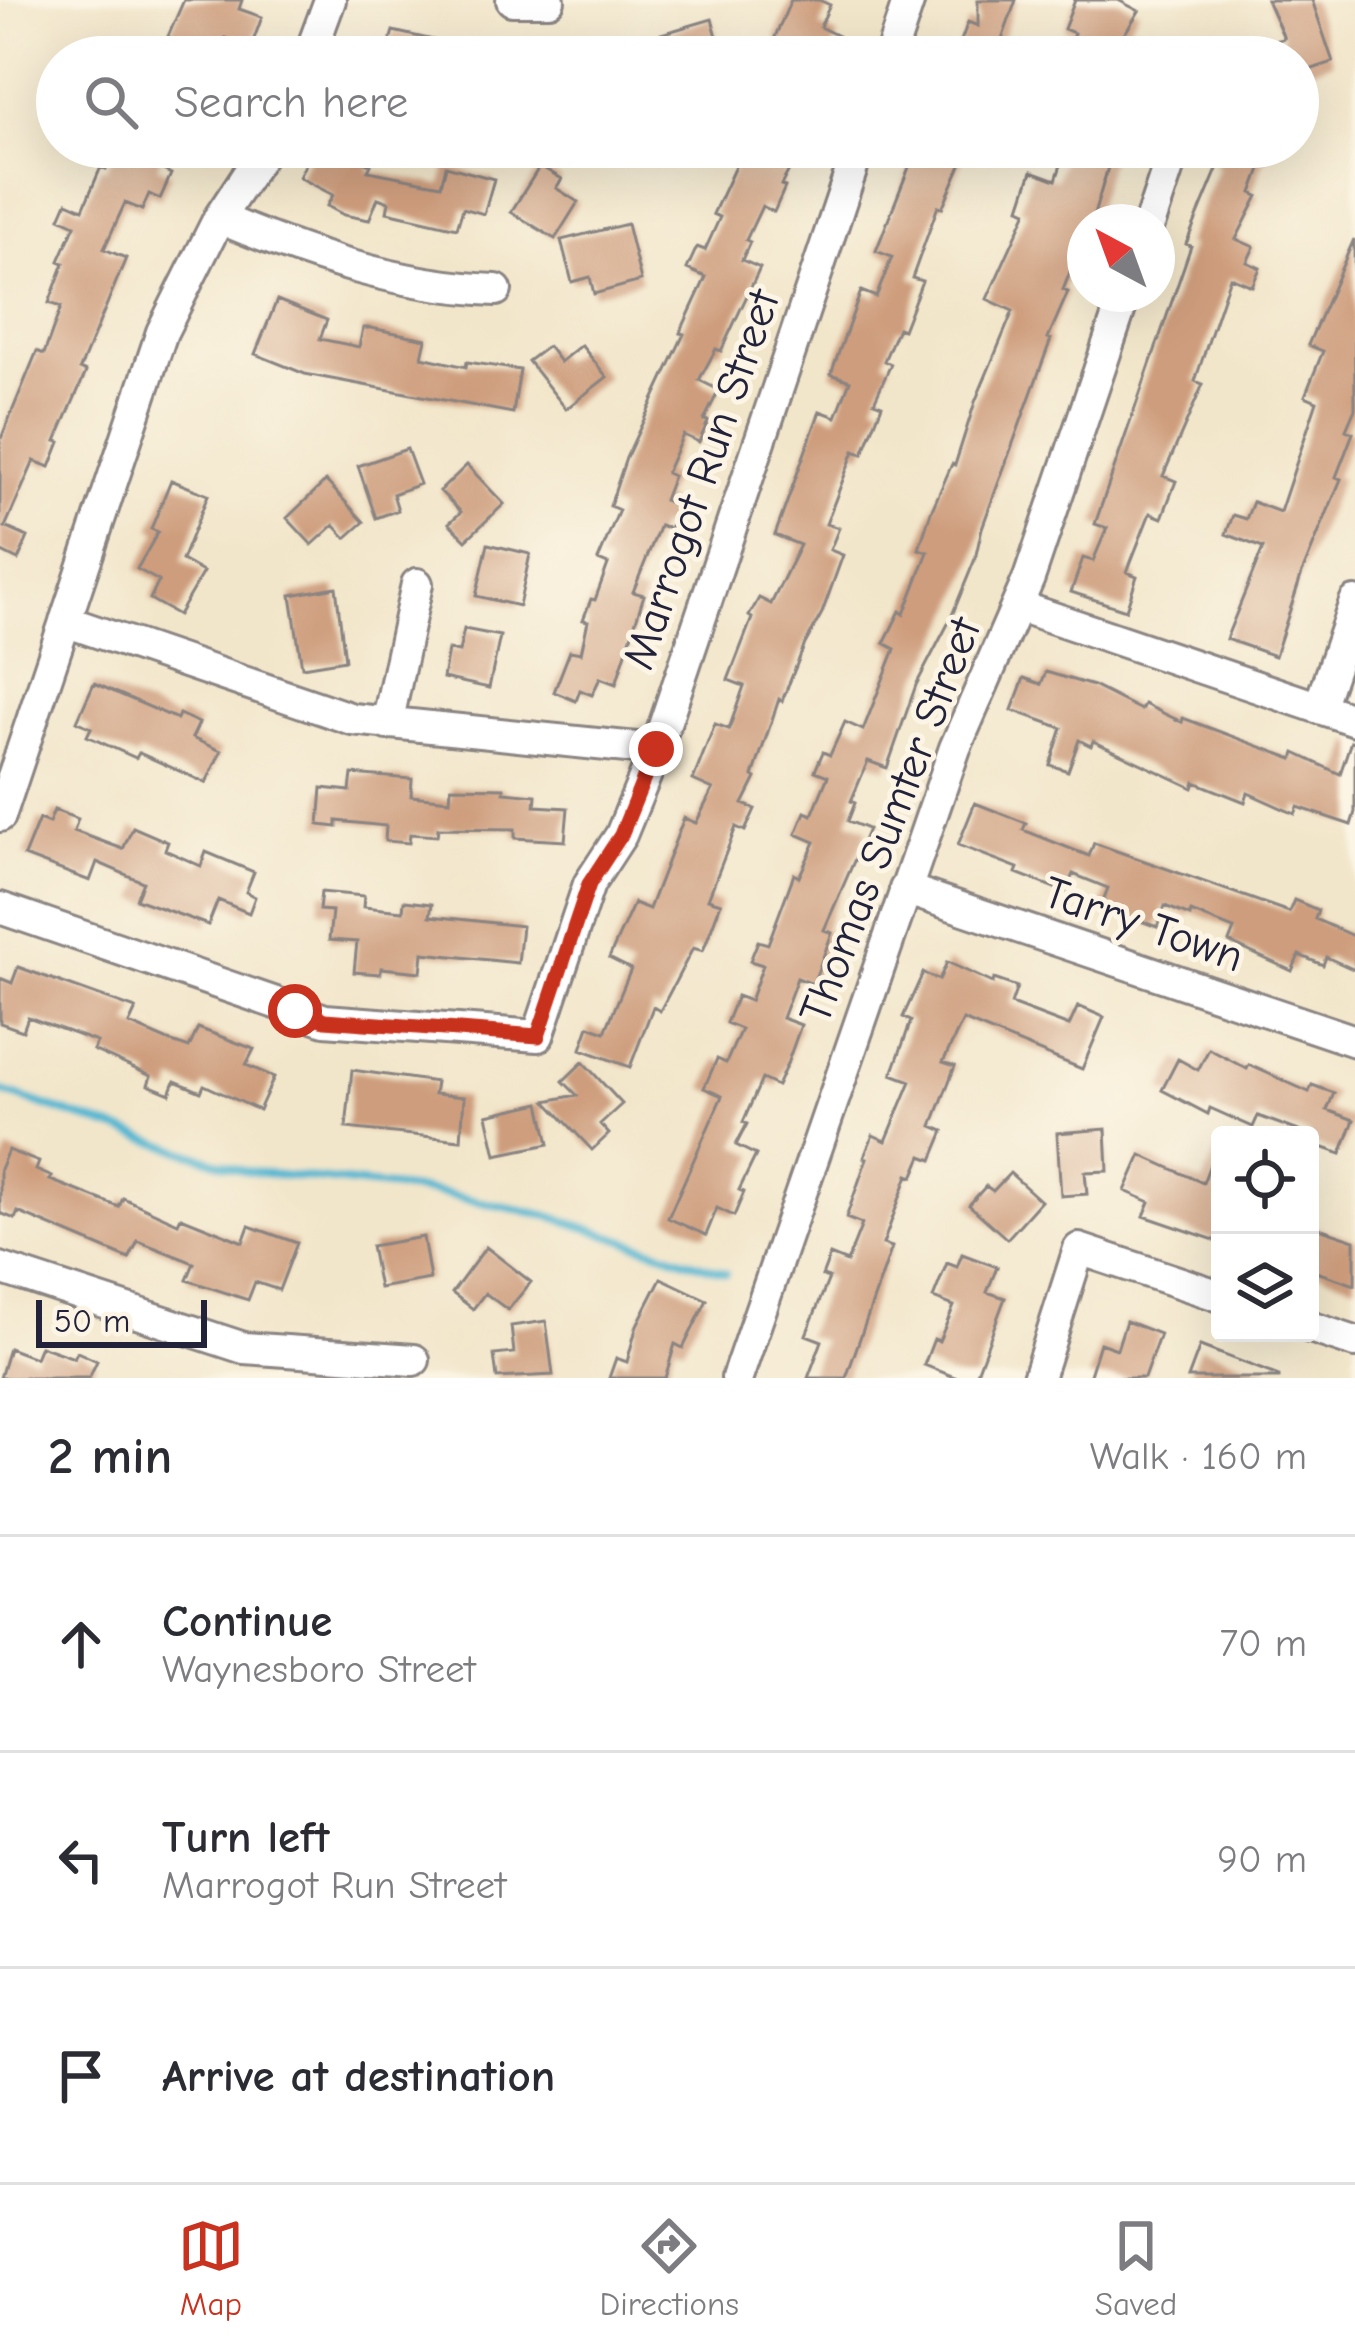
<!DOCTYPE html>
<html lang="en">
<head>
<meta charset="utf-8">
<style>
	:root { --surface:#fff; --page:#f2f2f3; --text:#2b2b33; --muted:#7c7c81; --line:#e1e1e2; --accent:#c8321e }
	body { margin:0; font-family:"Comic Neue",sans-serif; background:var(--page); color:var(--text) }
	.controls { position:absolute; right:36px; bottom:36px; display:grid; overflow:hidden; border-radius:12px; box-shadow:0 12px 48px #0002 }
	.controls button { width:108px; height:108px; display:grid; place-items:center; padding:0; border:0; border-bottom:3px solid var(--line); background:var(--surface); color:var(--text); font:60px sans-serif }
	.compass { position:absolute; left:1067px; top:204px; width:108px; height:108px; border-radius:50%; background:var(--surface); box-shadow:0 12px 48px #0002; rotate:319deg }
	.scale { position:absolute; left:36px; bottom:30px; width:171px; box-sizing:border-box; padding-left:12px; border:6px solid #22223b; border-top:0; font-size:33px; line-height:42px; white-space:nowrap; color:#22223b; -webkit-text-stroke:9px #fcf5e5; paint-order:stroke }
	.stop { position:absolute; width:36px; height:36px; margin:-27px; border:9px solid #c8321e; border-radius:50%; background:#fff }
	.stop.end { background:#c8321e; border-color:#fff; box-shadow:0 3px 12px #0008 }
	.list { margin:0; padding:0; list-style:none }
	h2 { display:flex; justify-content:space-between; align-items:center; height:156px; margin:0; padding:0 48px; font-size:51px }
	h2 small { font-size:39px; font-weight:400; color:var(--muted) }
	.list li { display:grid; grid-template-columns:78px 1fr auto; gap:36px; align-items:center; box-sizing:border-box; height:216px; padding:0 48px; border-top:3px solid var(--line) }
	.list b { display:block; font-size:45px; white-space:nowrap }
	.list p { margin:0; font-size:39px; white-space:nowrap; color:var(--muted) }
	.list em { font-size:39px; font-style:normal; color:var(--muted) }
	.icon { flex:none; width:66px; height:66px; fill:none; stroke:currentColor; stroke-width:2; stroke-linecap:round; stroke-linejoin:round }
	.map { position:relative; flex:none; width:1355px; height:1378px; overflow:hidden }
	.search { position:absolute; background:var(--surface); box-shadow:0 12px 48px #0002; left:36px; right:36px; top:36px; height:132px; display:flex; align-items:center; gap:30px; box-sizing:border-box; padding:0 42px; border-radius:66px; color:var(--muted); font-size:45px }
	.sheet { height:804px; background:var(--surface) }
	nav { display:flex; justify-content:space-around; align-items:center; box-sizing:border-box; height:168px; border-top:3px solid var(--line); background:var(--surface); font-size:33px; color:var(--muted) }
	nav a { display:grid; justify-items:center; gap:6px }
	nav .on { color:var(--accent) }
	.map>svg:first-child { display:block }
</style>
</head>
<body>
<div class="map">
<svg width="1355" height="1378" viewBox="0 0 1355 1378">
	<rect width="100%" height="100%" fill="#fcf5e5"/>
	<filter id="ink" filterUnits="userSpaceOnUse"><feTurbulence type="fractalNoise" baseFrequency=".00833" numOctaves="2"/><feDisplacementMap in="SourceGraphic" scale="24" xChannelSelector="R" yChannelSelector="G"/><feConvolveMatrix kernelMatrix="1 2 1 2 8 2 1 2 1" color-interpolation-filters="sRGB"/></filter>
	<filter id="wash" filterUnits="userSpaceOnUse"><feTurbulence type="fractalNoise" baseFrequency=".004" numOctaves="4" result="noise"/><feDisplacementMap in="SourceGraphic" scale="48" xChannelSelector="R" yChannelSelector="G"/><feGaussianBlur stdDeviation="2.7" result="paint"/><feColorMatrix in="noise" values="0 0 0 0 0 0 0 0 0 0 0 0 0 0 0 0 0 1.4 0 .05"/><feComposite in="paint" operator="in"/></filter>
	<g filter="url(#wash)">
		<rect width="100%" height="100%" fill="#f2e6ca"/>
		<g fill="none" stroke-linecap="round" stroke-linejoin="round">
			<path stroke="#53b7d2" stroke-width="8" d="M 0,1091 L 244,1171 L 434,1192 L 549,1216 L 726,1273"/>
		</g>
		<g id="blocks">
			<path fill="#ce9d7d" d="M 184,0 L 242,0 L 239,9 L 262,17 L 251,47 L 225,38 L 217,57 L 159,57 Z
				M 791,0 L 819,0 L 830,5 L 820,27 L 838,36 L 829,57 L 771,57 L 777,38 L 775,37 Z
				M 978,0 L 1016,0 L 996,57 L 955,57 L 968,22 L 978,26 Z
				M 1075,0 L 1118,0 L 1139,11 L 1110,57 L 1078,57 L 1067,53 L 1074,33 L 1064,29 Z
				M 1267,0 L 1312,0 L 1333,62 L 1298,74 L 1298,57 L 1239,57 L 1239,54 L 1284,38 Z
				M 712,19 L 723,57 L 668,57 L 661,34 Z
				M 393,31 L 464,47 L 463,57 L 385,57 Z
				M 116,147 L 141,147 L 162,156 L 157,167 L 171,174 L 160,199 L 149,194 L 142,210 L 125,203 L 104,249 L 126,258 L 80,369 L 86,372 L 56,441 L 60,442 L 50,467 L 34,461 L 5,527 L 28,537 L 18,560 L 0,551 L 0,441 L 37,351 L 44,354 L 61,307 L 49,303 L 64,263 L 59,261 L 75,225 L 60,218 L 67,202 L 83,209 L 101,167 L 106,169 Z
				M 314,147 L 336,147 L 371,165 L 368,171 L 441,185 L 446,166 L 494,179 L 484,214 L 463,208 L 457,228 L 387,212 L 389,202 L 378,198 L 369,220 L 344,215 L 327,206 L 333,195 L 299,177 Z
				M 744,147 L 781,147 L 797,155 L 781,185 L 785,187 L 774,212 L 762,206 L 746,240 L 750,242 L 742,260 L 760,268 L 721,351 L 716,349 L 699,380 L 719,390 L 704,420 L 708,421 L 699,442 L 683,435 L 666,473 L 673,476 L 664,500 L 678,505 L 670,529 L 660,525 L 633,592 L 644,595 L 616,684 L 600,678 L 592,695 L 580,690 L 576,701 L 554,692 L 570,651 L 581,653 L 588,621 L 583,620 L 591,599 L 595,600 L 608,564 L 598,560 L 619,510 L 610,506 L 626,458 L 684,334 L 680,333 L 706,277 L 687,269 L 697,247 L 705,250 L 720,217 L 713,214 Z
				M 917,147 L 969,147 L 942,208 L 938,206 L 912,278 L 922,281 L 903,330 L 898,328 L 884,361 L 891,364 L 874,402 L 882,405 L 863,454 L 854,451 L 826,524 L 839,528 L 830,550 L 843,555 L 822,613 L 805,644 L 782,701 L 779,699 L 753,776 L 756,778 L 743,804 L 755,809 L 745,831 L 736,827 L 708,899 L 721,903 L 703,951 L 693,948 L 660,1011 L 653,1007 L 630,1067 L 581,1049 L 589,1026 L 605,1032 L 631,969 L 609,958 L 634,903 L 649,909 L 684,818 L 696,823 L 713,789 L 693,780 L 715,724 L 729,729 L 744,686 L 728,680 L 752,618 L 749,616 L 759,598 L 771,604 L 800,545 L 775,535 L 820,411 L 836,417 L 850,381 L 831,374 L 861,291 L 876,297 L 892,257 L 876,251 Z
				M 1067,147 L 1114,147 L 1093,218 L 1085,222 L 1085,234 L 1063,290 L 1068,292 L 1048,338 L 1051,339 L 982,528 L 975,559 L 950,620 L 916,685 L 887,768 L 868,761 L 851,801 L 855,803 L 848,821 L 868,829 L 824,930 L 832,933 L 813,984 L 797,978 L 782,1018 L 801,1025 L 787,1064 L 777,1086 L 762,1079 L 743,1122 L 747,1124 L 736,1145 L 756,1155 L 739,1190 L 744,1192 L 734,1216 L 717,1208 L 706,1235 L 668,1218 L 722,1096 L 704,1088 L 717,1059 L 726,1063 L 741,1029 L 726,1023 L 737,996 L 750,1001 L 763,965 L 750,961 L 758,941 L 768,944 L 794,874 L 799,877 L 815,842 L 796,834 L 805,812 L 812,815 L 828,776 L 815,771 L 823,752 L 830,755 L 845,722 L 863,730 L 895,649 L 884,643 L 900,611 L 904,614 L 928,552 L 919,549 L 931,512 L 952,464 L 955,465 L 975,402 L 1013,311 L 987,299 L 1027,211 L 1020,208 L 1032,171 L 1056,180 Z
				M 1221,147 L 1269,147 L 1252,193 L 1258,196 L 1236,239 L 1254,247 L 1247,262 L 1260,268 L 1252,286 L 1230,277 L 1195,381 L 1203,384 L 1163,476 L 1176,481 L 1162,518 L 1150,513 L 1127,572 L 1137,576 L 1126,610 L 1071,592 L 1083,558 L 1093,561 L 1107,528 L 1095,524 L 1191,246 L 1186,244 L 1218,167 L 1214,166 Z
				M 540,166 L 562,179 L 556,188 L 578,202 L 555,239 L 511,212 Z
				M 627,224 L 641,281 L 594,294 L 590,277 L 572,282 L 561,240 Z
				M 1354,239 L 1355,409 L 1346,430 L 1353,433 L 1336,477 L 1341,479 L 1302,573 L 1275,656 L 1226,639 L 1263,548 L 1226,534 L 1233,515 L 1246,519 L 1253,502 L 1280,512 L 1317,401 L 1305,396 L 1323,351 L 1308,345 Z
				M 277,300 L 327,320 L 320,339 L 359,347 L 363,328 L 371,328 L 426,339 L 422,357 L 466,367 L 467,362 L 520,370 L 513,413 L 305,374 L 255,354 Z
				M 581,345 L 607,377 L 566,409 L 528,361 L 548,346 L 560,362 Z
				M 407,449 L 420,484 L 393,494 L 398,510 L 376,518 L 358,466 Z
				M 467,465 L 504,504 L 466,540 L 449,523 L 461,512 L 440,491 Z
				M 171,480 L 208,495 L 182,560 L 203,572 L 178,615 L 150,599 L 159,581 L 137,569 L 158,532 L 151,529 Z
				M 326,481 L 364,522 L 346,538 L 334,525 L 312,545 L 287,518 Z
				M 488,544 L 530,554 L 519,606 L 476,596 Z
				M 336,587 L 345,660 L 302,667 L 291,595 Z
				M 464,629 L 500,636 L 489,688 L 443,678 L 448,650 L 459,652 Z
				M 1046,672 L 1093,686 L 1141,710 L 1144,704 L 1182,722 L 1183,718 L 1293,759 L 1295,753 L 1340,774 L 1351,741 L 1355,742 L 1355,812 L 1351,825 L 1298,807 L 1295,814 L 1248,793 L 1245,802 L 1195,782 L 1193,788 L 1093,741 L 1091,746 L 1079,740 L 1068,771 L 1050,765 L 1062,728 L 1012,710 L 1024,678 L 1041,684 Z
				M 94,683 L 177,719 L 179,714 L 199,723 L 192,738 L 221,751 L 206,783 L 139,753 L 136,758 L 87,736 L 91,728 L 77,721 Z
				M 352,774 L 412,779 L 411,796 L 450,800 L 451,787 L 504,788 L 504,792 L 536,795 L 535,806 L 568,808 L 565,841 L 515,838 L 515,829 L 438,828 L 437,836 L 410,834 L 409,843 L 385,841 L 386,826 L 337,821 L 337,827 L 319,825 L 322,788 L 350,791 Z
				M 975,803 L 1026,823 L 1023,830 L 1089,856 L 1094,843 L 1289,912 L 1294,900 L 1318,910 L 1315,919 L 1355,937 L 1355,970 L 1326,957 L 1323,965 L 1299,955 L 1292,971 L 1229,942 L 1234,929 L 1191,912 L 1190,916 L 1165,906 L 1157,927 L 1101,906 L 1108,888 L 1073,874 L 1065,892 L 1016,873 L 1018,868 L 958,845 Z
				M 54,810 L 78,819 L 74,831 L 123,849 L 133,827 L 168,842 L 165,850 L 201,866 L 206,852 L 254,872 L 246,892 L 255,897 L 249,913 L 218,900 L 208,925 L 136,899 L 143,882 L 97,862 L 90,881 L 24,856 L 39,819 L 49,823 Z
				M 321,892 L 364,896 L 363,907 L 403,911 L 404,901 L 432,904 L 430,916 L 522,926 L 518,963 L 423,953 L 421,972 L 381,968 L 380,974 L 354,972 L 357,942 L 329,940 L 332,911 L 319,910 Z
				M 947,962 L 993,983 L 994,979 L 1017,987 L 1011,1004 L 1069,1026 L 1078,1006 L 1104,1017 L 1082,1069 L 963,1020 L 943,1062 L 955,1066 L 932,1126 L 944,1131 L 932,1160 L 922,1156 L 913,1177 L 908,1175 L 883,1244 L 892,1247 L 846,1378 L 808,1378 L 822,1341 L 806,1335 L 829,1278 L 822,1276 L 830,1255 L 847,1262 L 862,1224 L 846,1218 L 867,1158 L 864,1157 L 873,1135 L 886,1141 L 911,1081 L 892,1074 L 911,1021 L 903,1017 L 923,973 L 939,980 Z
				M 18,967 L 136,1009 L 129,1024 L 166,1040 L 189,1048 L 198,1028 L 254,1049 L 246,1065 L 274,1077 L 259,1110 L 204,1085 L 201,1092 L 175,1081 L 170,1094 L 148,1085 L 151,1076 L 93,1050 L 97,1042 L 28,1017 L 23,1031 L 0,1023 L 0,978 L 12,983 Z
				M 1209,1049 L 1247,1069 L 1249,1065 L 1309,1092 L 1312,1085 L 1334,1093 L 1327,1110 L 1354,1120 L 1341,1154 L 1310,1143 L 1310,1135 L 1258,1116 L 1253,1127 L 1210,1108 L 1208,1114 L 1162,1090 L 1178,1059 L 1198,1070 Z
				M 583,1062 L 622,1104 L 600,1124 L 609,1134 L 592,1150 L 546,1101 L 577,1095 L 563,1081 Z
				M 352,1070 L 436,1082 L 434,1094 L 464,1097 L 461,1140 L 346,1128 Z
				M 540,1103 L 549,1144 L 496,1155 L 487,1115 Z
				M 1106,1129 L 1108,1171 L 1085,1172 L 1087,1194 L 1061,1196 L 1057,1133 Z
				M 1218,1143 L 1220,1242 L 1144,1216 L 1150,1202 L 1125,1191 L 1141,1155 L 1203,1183 Z
				M 8,1150 L 39,1162 L 36,1170 L 52,1177 L 50,1180 L 119,1207 L 123,1198 L 178,1223 L 181,1217 L 243,1242 L 249,1226 L 297,1243 L 279,1290 L 255,1282 L 248,1300 L 187,1280 L 194,1263 L 138,1241 L 129,1259 L 18,1212 L 15,1219 L 0,1213 L 0,1169 Z
				M 1010,1173 L 1041,1201 L 1007,1239 L 969,1205 L 986,1186 L 993,1191 Z
				M 1310,1225 L 1355,1240 L 1355,1285 L 1310,1270 Z
				M 423,1237 L 430,1279 L 379,1288 L 371,1246 Z
				M 486,1247 L 531,1282 L 508,1310 L 485,1293 L 473,1309 L 452,1293 Z
				M 962,1254 L 997,1267 L 987,1292 L 1005,1298 L 975,1378 L 957,1378 L 924,1365 L 934,1339 L 939,1341 L 954,1306 L 933,1298 L 947,1263 L 957,1267 Z
				M 661,1278 L 707,1300 L 683,1348 L 675,1344 L 665,1378 L 609,1378 L 616,1358 L 627,1362 L 637,1325 Z
				M 546,1321 L 553,1375 L 497,1378 L 494,1355 L 514,1353 L 511,1326 Z
				M 1126,1321 L 1160,1334 L 1144,1378 L 1089,1378 L 1100,1343 L 1117,1349 Z
				M 40,1346 L 74,1358 L 77,1352 L 97,1361 L 89,1378 L 0,1378 L 9,1348 L 35,1358 Z
				M 1200,1346 L 1279,1376 L 1279,1378 L 1188,1378 Z"/>
		</g>
	</g>
	<g filter="url(#ink)">
		<use href="#blocks" fill-opacity="0" stroke="#8a8482" stroke-width="3"/>
		<g fill="none" stroke-linecap="round" stroke-linejoin="round">
			<g stroke="#8a8482" stroke-width="36">
				<path id="minor" d="M 512,0 L 549,0
					M 309,57 L 330,0
					M 890,57 L 909,0
					M 1205,57 L 1206,55
					M 219,218 C 309,256 397,286 496,290
					M 1150,222 L 1175,147
					M 1018,606 L 1355,720
					M 65,621 L 352,719 L 656,750
					M 1319,708 L 1355,602
					M 387,724 L 417,584
					M 0,816 L 162,332 L 219,218 L 266,147
					M 905,889 L 1355,1041
					M 0,908 L 325,1020 L 538,1036 L 589,884 L 621,835 L 656,750 L 859,147
					M 0,1268 L 244,1348 L 414,1360
					M 1310,1327 L 1355,1342
					M 737,1378 L 955,748 L 1029,578 L 1125,294
					M 1038,1378 L 1079,1249 L 1220,1296"/>
			</g>
			<use href="#minor" stroke="#fff" stroke-width="30"/>
		</g>
	</g>
	<g fill="none" stroke-linecap="round" stroke-linejoin="round" filter="url(#ink)">
		<path stroke="#c8321e" stroke-width="15" d="M 295,1011 L 325,1020 L 538,1036 L 589,884 L 621,835 L 656,749"/>
	</g>
	<g text-anchor="middle" stroke-width="10" stroke-linejoin="round" paint-order="stroke">
		<g font-size="45" fill="#22223b" stroke="#fcf5e5">
			<text transform="translate(700 479) rotate(-71)" y="16">Marrogot Run Street</text>
			<text transform="translate(889 820) rotate(-69)" y="16">Thomas Sumter Street</text>
			<text transform="translate(1144 923) rotate(19)" y="16">Tarry Town</text>
		</g>
	</g>
</svg>
<div class="controls">
<button><svg class="icon" aria-label="locate" viewBox="0 0 24 24"><circle cx="12" cy="12" r="6"/><path d="M12 2v4M12 18v4M2 12h4M18 12h4"/></svg></button>
<button><svg class="icon" aria-label="layers" viewBox="0 0 24 24"><path d="M12 4l9 5-9 5-9-5zM3 14l9 5 9-5"/></svg></button>
</div>
<svg class="compass" viewBox="-18 -18 36 36"><path d="M0-13l5 13h-10z" fill="#e53935"/><path d="M0 13l5-13h-10z" fill="#7c7c81"/></svg>
<div class="scale">50 m</div>
<div class="stop" style="left:295px;top:1011px"></div>
<div class="stop end" style="left:656px;top:749px"></div>
<div class="search"><svg class="icon" aria-label="search" viewBox="0 0 24 24"><circle cx="10" cy="10" r="6"/><path d="M15 15l6 6"/></svg>Search here</div>
</div>
<section class="sheet">
<h2>2 min<small>Walk · 160 m</small></h2>
<ul class="list">
<li><svg class="icon" aria-label="ahead" viewBox="0 0 24 24"><path d="M12 20V5M6 11l6-6 6 6"/></svg><div><b>Continue</b><p>Waynesboro Street</p></div><em>70 m</em></li>
<li><svg class="icon" aria-label="left" viewBox="0 0 24 24"><path d="M17 20v-9H6M10 6l-5 5 5 5"/></svg><div><b>Turn left</b><p>Marrogot Run Street</p></div><em>90 m</em></li>
<li><svg class="icon" aria-label="arrive" viewBox="0 0 24 24"><path d="M6 21V4h12l-3 4 3 4H6"/></svg><div><b>Arrive at destination</b></div></li>
</ul>
</section>
<nav>
<a class="on"><svg class="icon" aria-label="map" viewBox="0 0 24 24"><path d="M3 6l6-2 6 2 6-2v14l-6 2-6-2-6 2zM9 4v14M15 6v14"/></svg>Map</a>
<a><svg class="icon" aria-label="directions" viewBox="0 0 24 24"><path d="M12 3l9 9-9 9-9-9zM9 14v-3h6M13 9l2 2-2 2"/></svg>Directions</a>
<a><svg class="icon" aria-label="saved" viewBox="0 0 24 24"><path d="M7 4h10v16l-5-4-5 4z"/></svg>Saved</a>
</nav>
</body>
</html>
